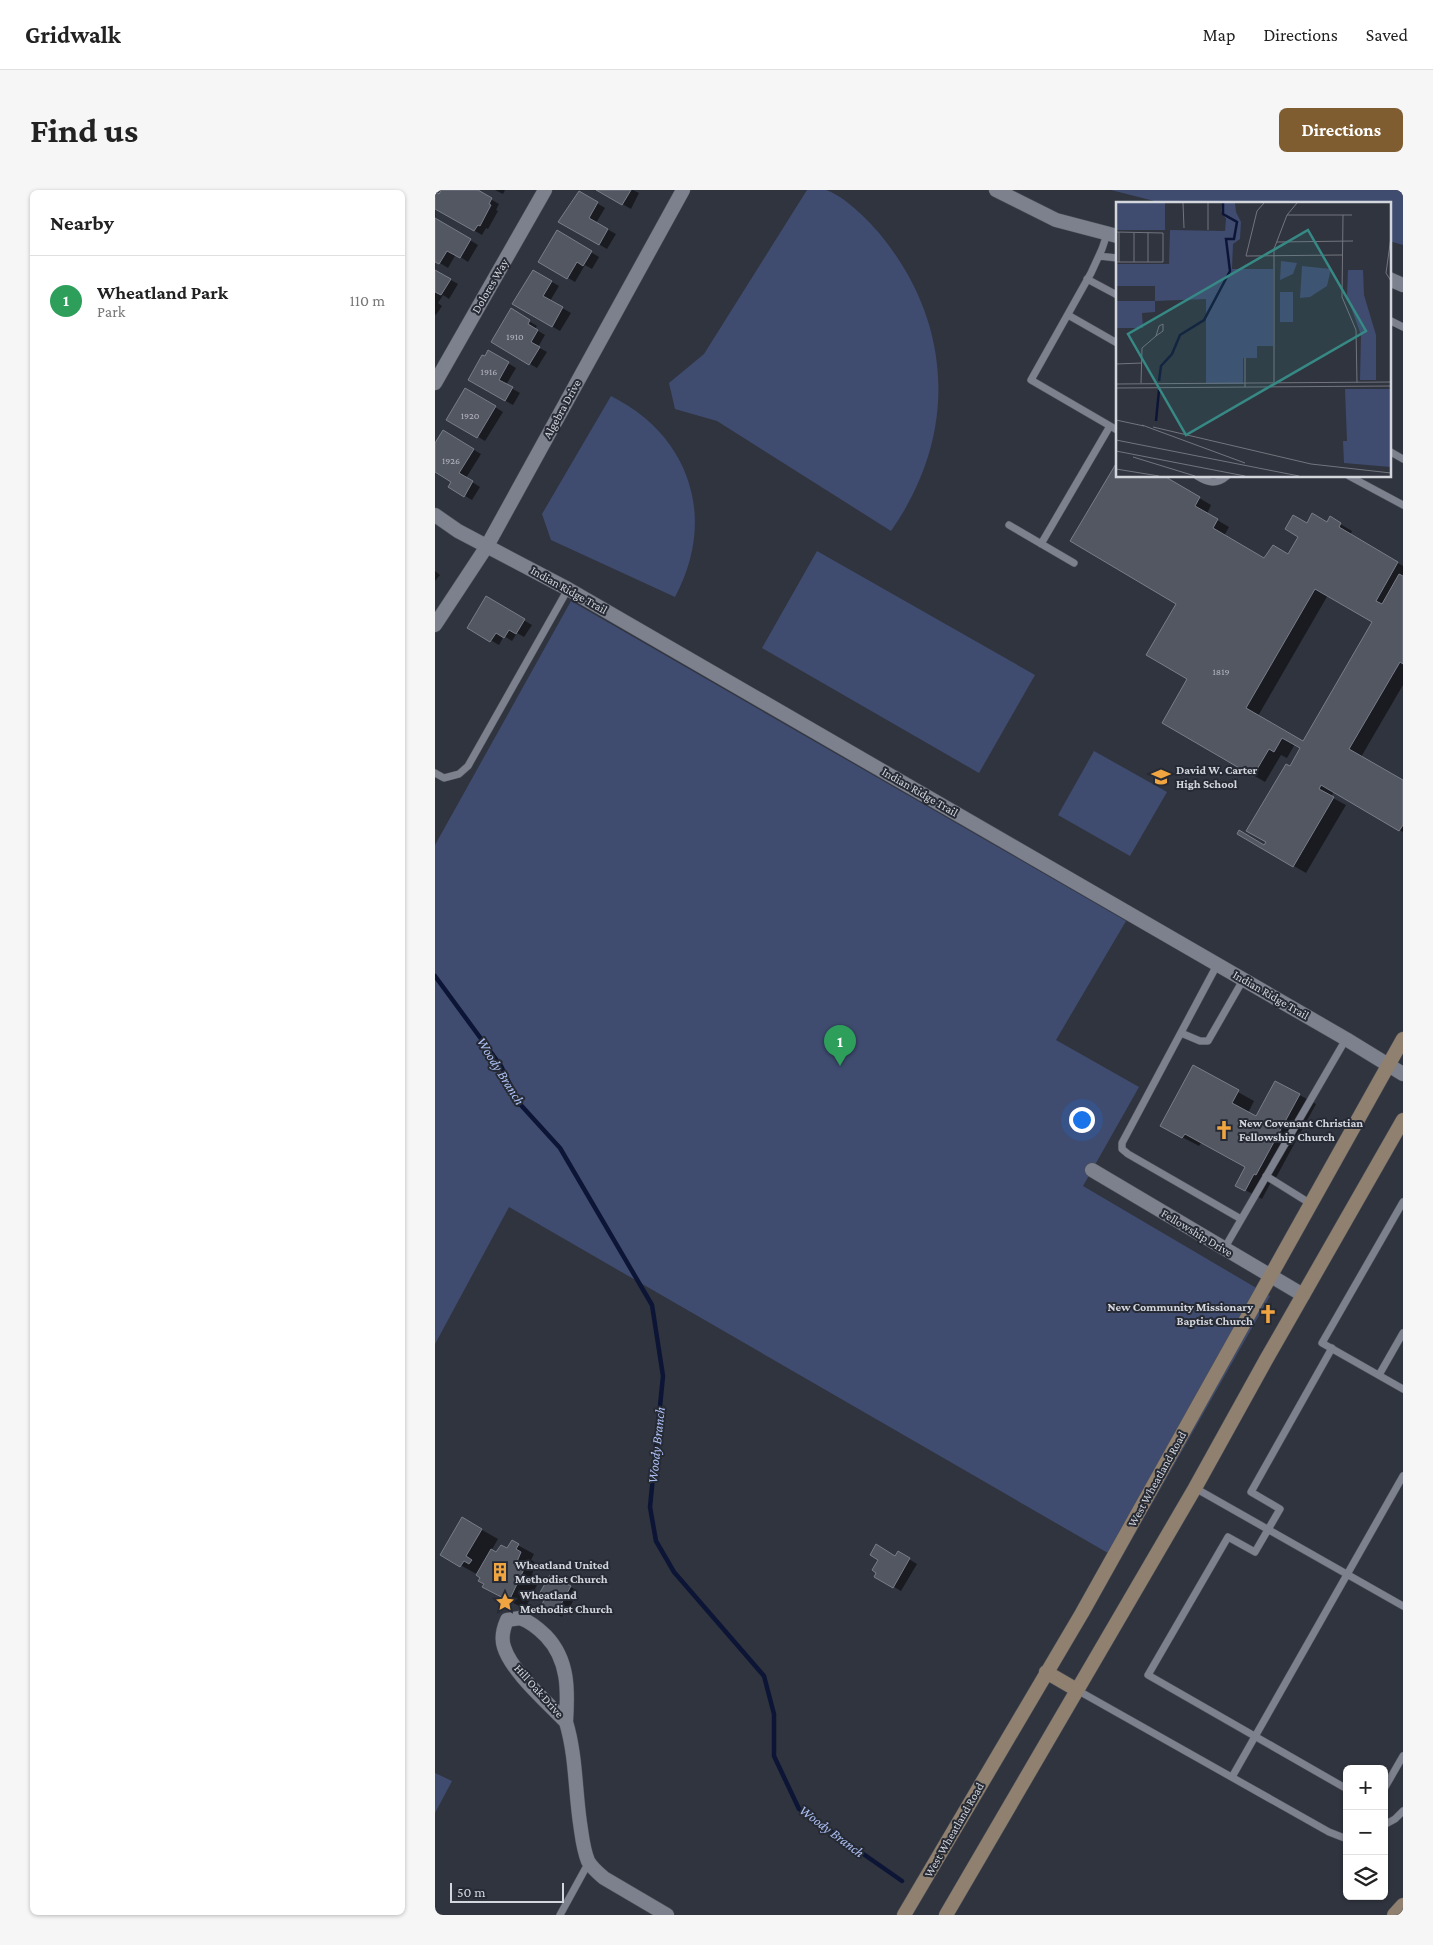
<!DOCTYPE html>
<html lang="en">
<head>
<meta charset="utf-8">
<style>
	:root { --surface:#fff; --page:#f6f6f6; --text:#222; --muted:#767676; --line:#e0e0e0; --accent:#7f5d30 }
	body { margin:0; font-family:"Crimson Pro",serif; background:var(--page); color:var(--text) }
	.controls { position:absolute; right:15px; bottom:15px; display:grid; overflow:hidden; border-radius:8px; box-shadow:0 1px 4px #0004 }
	.controls button { width:45px; height:45px; display:grid; place-items:center; padding:0; border:0; border-bottom:1px solid var(--line); background:var(--surface); color:var(--text); font:25px sans-serif }
	.scale { position:absolute; left:15px; bottom:12px; width:114px; box-sizing:border-box; padding-left:5px; border:2px solid #d4d6dd; border-top:0; font-size:14px; line-height:18px; white-space:nowrap; color:#d4d6dd; -webkit-text-stroke:4px #262a34; paint-order:stroke }
	.you { position:absolute; left:646px; top:929px; width:18px; height:18px; margin:-12px; border:4px solid #fff; border-radius:50%; background:#1a73e8; box-shadow:0 0 0 8px #1a73e833 }
	.badge { display:grid; place-items:center; width:32px; height:32px; border-radius:50%; background:var(--accent); color:#fff; font-size:16px; font-weight:700 }
	.pin { position:absolute; translate:-50% -41px; filter:drop-shadow(0 1px 2px #0008) }
	.pin::after { content:''; position:absolute; top:26px; width:18px; height:15px; background:inherit; clip-path:polygon(0 0,100% 0,50% 100%) }
	.list { margin:0; padding:0; list-style:none }
	h2 { display:flex; justify-content:space-between; align-items:center; height:65px; margin:0; padding:0 20px; font-size:21px }
	h2 small { font-size:16px; font-weight:400; color:var(--muted) }
	.list li { display:grid; grid-template-columns:32px 1fr auto; gap:15px; align-items:center; box-sizing:border-box; height:90px; padding:0 20px; border-top:1px solid var(--line) }
	.list b { display:block; font-size:19px; white-space:nowrap }
	.list p { margin:0; font-size:16px; white-space:nowrap; color:var(--muted) }
	.list em { font-size:16px; font-style:normal; color:var(--muted) }
	.icon { flex:none; width:28px; height:28px; fill:none; stroke:currentColor; stroke-width:2; stroke-linecap:round; stroke-linejoin:round }
	.map { position:relative; flex:none; width:968px; height:1725px; overflow:hidden; border-radius:8px }
	header { display:flex; align-items:center; gap:30px; box-sizing:border-box; height:70px; padding:0 25px; background:var(--surface); border-bottom:1px solid var(--line) }
	header strong { font-size:24px }
	nav { display:flex; gap:28px; margin-inline-start:auto; font-size:18px }
	.intro { display:flex; align-items:center; justify-content:space-between; box-sizing:border-box; height:120px; padding:0 30px }
	h1 { margin:0; font-size:35px }
	.button { padding:12px 22px; border-radius:8px; background:var(--accent); color:#fff; font-size:18px; font-weight:700 }
	main { display:flex; gap:30px; padding:0 30px }
	aside { flex:1; background:var(--surface); border-radius:8px; box-shadow:0 1px 4px #0004 }
	.map>svg:first-child { display:block }
</style>
</head>
<body>
<header>
<strong>Gridwalk</strong>
<nav><a>Map</a><a>Directions</a><a>Saved</a></nav>
</header>
<div class="intro"><h1>Find us</h1><a class="button">Directions</a></div>
<main>
<aside>
<h2>Nearby<small></small></h2>
<ul class="list">
<li><span class="badge" style="background:#2e9e5b">1</span><div><b>Wheatland Park</b><p>Park</p></div><em>110 m</em></li>
</ul>
</aside>
<div class="map">
<svg width="968" height="1725" viewBox="0 0 968 1725">
	<rect width="100%" height="100%" fill="#30343e"/>
	<path fill="#3f4c70" d="M 372,0 C 378,0 386,0 391,0 C 409,6 432,29 444,43 C 519,133 523,246 456,341 L 282,231 L 240,219 L 234,193 L 269,164 Z
		M 676,0 L 968,0 L 968,55 L 954,51 L 954,14 L 731,14 Z
		M 176,206 C 256,246 282,329 240,407 L 116,350 L 107,324 Z
		M 382,361 L 600,485 L 544,583 L 327,458 Z
		M 136,411 L 691,731 L 621,850 L 704,897 L 648,996 L 835,1106 L 685,1370 L 74,1017 L 0,1154 L 0,655 Z
		M 659,561 L 732,602 L 695,666 L 623,625 Z
		M 0,1583 L 17,1591 L 0,1623 Z"/>
	<path fill="#0007" fill-rule="evenodd" d="M 8,0 L 40,0 L 64,14 L 61,20 L 63,21 L 53,39 L 51,38 L 47,45 L 0,18 L 0,3 L 5,5 Z
		M 60,0 L 70,0 L 68,4 Z
		M 163,0 L 198,0 L 204,3 L 196,19 Z
		M 144,2 L 170,18 L 161,33 L 181,44 L 172,59 L 125,31 Z
		M 0,29 L 43,55 L 33,72 L 21,64 L 13,78 L 0,70 Z
		M 122,42 L 164,67 L 157,79 L 150,75 L 140,92 L 105,71 Z
		M 0,81 L 23,94 L 14,109 L 8,105 L 3,113 L 7,116 L 1,125 L 0,124 Z
		M 98,81 L 124,96 L 115,111 L 136,123 L 125,141 L 78,114 Z
		M 76,120 L 102,136 L 100,139 L 110,145 L 103,157 L 112,162 L 102,178 L 57,152 Z
		M 54,162 L 81,178 L 71,195 L 85,203 L 78,215 L 34,190 Z
		M 31,199 L 68,222 L 50,251 L 13,229 Z
		M 9,242 L 46,264 L 31,288 L 45,297 L 37,310 L 15,297 L 18,291 L 0,280 L 0,256 Z
		M 682,286 L 727,286 L 776,315 L 772,324 L 794,337 L 789,346 L 830,370 L 854,366 L 872,335 L 892,333 L 895,328 L 917,341 L 915,345 L 968,376 L 968,495 L 926,567 L 968,592 L 968,642 L 899,601 L 896,607 L 911,615 L 871,683 L 803,644 L 830,656 L 855,578 L 867,558 L 860,554 L 852,568 L 846,565 L 830,592 L 728,532 L 754,489 L 743,413 ZM 893,405 L 939,432 L 869,553 L 823,526 Z
		M 0,381 L 5,385 L 0,391 Z
		M 51,408 L 97,435 L 89,447 L 82,443 L 77,451 L 69,446 L 64,455 L 33,437 Z
		M 758,877 L 819,911 L 813,923 L 821,928 L 841,892 L 881,914 L 838,993 L 836,992 L 827,1009 L 801,995 L 811,977 L 766,953 L 764,956 L 743,945 Z
		M 28,1329 L 63,1349 L 56,1361 L 62,1364 L 73,1360 L 77,1352 L 99,1364 L 96,1370 L 101,1373 L 100,1375 L 101,1376 L 97,1384 L 105,1389 L 90,1419 L 65,1406 L 51,1394 L 47,1387 L 7,1365 Z
		M 464,1363 L 482,1374 L 466,1401 L 441,1386 L 445,1370 L 461,1367 Z
		M 116,1386 L 143,1401 L 133,1421 L 130,1420 L 127,1427 L 107,1416 Z"/>
	<g fill="none" stroke-linecap="round" stroke-linejoin="round">
		<path stroke="#0c1536" stroke-width="4.5" d="M 0,786 L 66,876 L 84,913 L 125,958 L 217,1115 L 228,1186 L 215,1317 L 221,1351 L 239,1382 L 329,1486 L 339,1524 L 339,1566 L 364,1619 L 467,1691"/>
	</g>
	<path fill="#535762" stroke="#797d89" fill-rule="evenodd" d="M 6,0 L 43,0 L 57,8 L 54,14 L 56,15 L 45,36 L 43,35 L 39,41 L 0,19 L 0,1 L 4,4 Z
		M 161,0 L 196,0 L 187,15 Z
		M 144,1 L 163,12 L 154,28 L 173,39 L 164,55 L 123,32 Z
		M 0,28 L 36,49 L 25,68 L 12,61 L 4,74 L 0,72 Z
		M 122,40 L 157,61 L 148,76 L 142,72 L 132,89 L 103,72 Z
		M 0,80 L 16,89 L 6,105 L 0,102 Z
		M 98,80 L 117,91 L 108,106 L 128,117 L 117,137 L 77,114 Z
		M 76,118 L 95,130 L 93,134 L 103,140 L 96,152 L 105,157 L 94,175 L 56,152 Z
		M 53,160 L 74,172 L 64,190 L 78,197 L 70,211 L 33,190 L 47,165 L 50,166 Z
		M 30,198 L 61,216 L 42,248 L 11,230 Z
		M 8,240 L 39,259 L 24,283 L 38,291 L 29,307 L 13,297 L 16,292 L 0,282 L 0,253 Z
		M 682,272 L 682,286 L 729,286 L 765,307 L 760,316 L 783,329 L 778,338 L 829,368 L 838,355 L 853,364 L 863,347 L 850,339 L 858,325 L 872,333 L 877,323 L 892,332 L 895,326 L 906,333 L 904,337 L 963,372 L 941,411 L 947,414 L 964,384 L 968,386 L 968,474 L 965,472 L 914,559 L 968,590 L 968,635 L 964,641 L 886,595 L 884,599 L 899,607 L 858,677 L 802,644 L 804,640 L 829,655 L 831,652 L 811,641 L 851,574 L 855,576 L 865,558 L 847,548 L 839,562 L 834,559 L 818,586 L 727,533 L 752,489 L 711,465 L 741,414 L 635,351 ZM 880,399 L 937,432 L 868,551 L 811,518 Z
		M 51,406 L 90,429 L 81,444 L 74,440 L 69,448 L 61,443 L 55,452 L 32,438 Z
		M 758,875 L 804,900 L 797,913 L 821,926 L 840,891 L 865,904 L 821,985 L 819,984 L 810,1001 L 800,996 L 810,977 L 750,944 L 747,948 L 725,936 Z
		M 27,1327 L 47,1339 L 31,1366 L 37,1370 L 34,1374 L 29,1371 L 25,1377 L 5,1365 Z
		M 77,1350 L 84,1354 L 81,1359 L 86,1362 L 81,1374 L 89,1379 L 74,1411 L 47,1397 L 49,1394 L 43,1391 L 45,1388 L 41,1385 L 56,1359 L 61,1362 L 66,1355 L 72,1358 Z
		M 441,1354 L 460,1366 L 463,1361 L 475,1368 L 458,1398 L 439,1387 L 441,1383 L 437,1380 L 443,1370 L 435,1365 Z
		M 115,1385 L 136,1396 L 124,1418 L 122,1416 L 118,1423 L 106,1417 L 109,1410 L 103,1406 Z"/>
	<g fill="none" stroke-linecap="round" stroke-linejoin="round">
		<g stroke="#4d5059" stroke-width="8">
			<path id="service" d="M 672,44 L 667,59 L 656,83 L 596,190 L 682,240
				M 664,66 L 682,68
				M 652,89 L 682,105
				M 633,125 L 682,153
				M 954,130 L 968,137
				M 954,261 L 968,269
				M 762,286 C 773,293 782,295 792,286
				M 914,286 L 968,315
				M 574,335 L 639,373
				M 606,354 L 675,236
				M 0,583 L 9,588 L 24,584 L 33,576 L 133,399
				M 782,775 L 687,953 L 687,959 L 693,964 L 806,1029
				M 746,843 L 765,851 L 773,851 L 808,790
				M 831,986 L 876,1014
				M 968,1012 L 887,1153 L 968,1199
				M 789,1059 L 911,849
				M 897,1158 L 816,1302 L 845,1319 L 820,1362 L 793,1347 L 713,1485 L 912,1599
				M 944,1185 L 968,1143
				M 760,1298 L 968,1416
				M 642,1500 L 894,1642 L 912,1649
				M 797,1587 L 968,1286
				M 949,1599 L 968,1566
				M 949,1635 L 960,1629 L 968,1621
				M 125,1725 L 154,1672"/>
		</g>
		<g stroke="#4d5059" stroke-width="15">
			<path id="minor" d="M 561,0 L 621,30 L 682,46
				M 954,89 L 968,95
				M 0,193 L 110,0
				M 0,435 L 52,356 L 248,0
				M 657,980 L 868,1105
				M 85,1428 C 96,1432 103,1438 111,1446 C 134,1470 133,1501 131,1532 C 113,1513 76,1481 69,1457 C 66,1448 68,1439 72,1430 Z
				M 131,1532 C 141,1565 140,1599 145,1633 C 147,1646 148,1659 153,1671 C 157,1678 163,1683 169,1688 L 232,1725"/>
		</g>
		<g stroke="#4d5059" stroke-width="15">
			<path id="tertiary" d="M 0,325 L 23,341 L 133,399 L 911,849 L 968,884"/>
		</g>
		<g stroke="#4d5059" stroke-width="15">
			<path id="secondary" d="M 611,1482 L 642,1500
				M 469,1725 L 647,1423 L 968,849
				M 511,1725 L 760,1298 L 832,1168 L 968,930
				M 959,1725 L 968,1715"/>
		</g>
		<use href="#service" stroke="#7d818d" stroke-width="7"/>
		<use href="#minor" stroke="#7d818d" stroke-width="14"/>
		<use href="#tertiary" stroke="#7d818d" stroke-width="14"/>
		<use href="#secondary" stroke="#90806f" stroke-width="14"/>
	</g>
	<defs>
		<g id="school-bare" transform="scale(1.5)"><path d="M0-5L7-2L0 1L-7-2ZM-4 1L0 2.5L4 1V4Q0 6-4 4Z" fill="#f1a540" stroke="#262a34" stroke-width="2.5" paint-order="stroke"/></g>
		<g id="church-bare" transform="scale(1.5)"><path d="M-1.2-6h2.4v3.5h3.3v2.4h-3.3V6h-2.4V-.1h-3.3v-2.4h3.3Z" fill="#f1a540" stroke="#262a34" stroke-width="2.5" paint-order="stroke"/></g>
		<g id="building-bare" transform="scale(1.5)"><path d="M-4-6H4V6H1V3H-1V6H-4ZM-2.5-4.3h1.7v1.8h-1.7ZM.8-4.3h1.7v1.8H.8ZM-2.5-1h1.7V.8h-1.7ZM.8-1h1.7V.8H.8Z" fill="#f1a540" stroke="#262a34" stroke-width="2.5" paint-order="stroke"/></g>
		<g id="sight-bare" transform="scale(1.5)"><path d="M0-6L1.8-2.2L6-1.7L2.9 1.2L3.7 5.4L0 3.3L-3.7 5.4L-2.9 1.2L-6-1.7L-1.8-2.2Z" fill="#f1a540" stroke="#262a34" stroke-width="2.5" paint-order="stroke"/></g>
	</defs>
	<g fill-rule="evenodd">
		<use href="#school-bare" x="726" y="587"/>
		<use href="#church-bare" x="789" y="940"/>
		<use href="#church-bare" x="833" y="1124"/>
		<use href="#building-bare" x="65" y="1382"/>
		<use href="#sight-bare" x="70" y="1412"/>
	</g>
	<g text-anchor="middle" stroke-width="4" stroke-linejoin="round" paint-order="stroke">
		<g font-size="10" fill="#b4b6be">
			<text x="80" y="150">1910</text>
			<text x="54" y="185">1916</text>
			<text x="35" y="229">1920</text>
			<text x="16" y="274">1926</text>
			<text x="786" y="485">1819</text>
		</g>
		<g font-size="12" fill="#d4d6dd" stroke="#262a34">
			<text transform="translate(55 96) rotate(-60)" y="4">Dolores Way</text>
			<text transform="translate(127 219) rotate(-61)" y="4">Algebra Drive</text>
			<text transform="translate(134 400) rotate(29)" y="4">Indian Ridge Trail</text>
			<text transform="translate(485 602) rotate(30)" y="4">Indian Ridge Trail</text>
			<text transform="translate(836 805) rotate(30)" y="4">Indian Ridge Trail</text>
			<text transform="translate(762 1043) rotate(31)" y="4">Fellowship Drive</text>
			<text transform="translate(722 1289) rotate(-61)" y="4">West Wheatland Road</text>
			<text transform="translate(104 1501) rotate(48)" y="4">Hill Oak Drive</text>
			<text transform="translate(519 1640) rotate(-60)" y="4">West Wheatland Road</text>
		</g>
		<g font-size="12" font-weight="bold" fill="#d4d6dd" stroke="#262a34" text-anchor="start">
			<text x="741" y="584">David W. Carter<tspan x="741" dy="14">High School</tspan></text>
			<text x="804" y="937">New Covenant Christian<tspan x="804" dy="14">Fellowship Church</tspan></text>
			<text x="818" y="1121" text-anchor="end">New Community Missionary<tspan x="818" dy="14">Baptist Church</tspan></text>
			<text x="80" y="1379">Wheatland United<tspan x="80" dy="14">Methodist Church</tspan></text>
			<text x="85" y="1409">Wheatland<tspan x="85" dy="14">Methodist Church</tspan></text>
		</g>
		<g font-size="14" font-style="italic" fill="#adc1f5" stroke="#262a34">
			<text transform="translate(66 881) rotate(58)" y="5">Woody Branch</text>
			<text transform="translate(221 1255) rotate(-84)" y="5">Woody Branch</text>
			<text transform="translate(397 1641) rotate(37)" y="5">Woody Branch</text>
		</g>
	</g>
	<g transform="translate(681 12)">
		<rect width="275" height="275" fill="#30343e"/>
		<path d="M 0,1 L 49,1 L 49,28 L 0,28 ZM 106,1 L 119,1 L 120,10 L 125,20 L 124,37 L 117,42 L 116,67 L 157,67 L 157,144 L 141,144 L 141,156 L 127,156 L 127,182 L 90,182 L 90,97 L 39,99 L 39,110 L 26,111 L 27,126 L 0,126 L 0,99 L 39,99 L 39,84 L 0,84 L 0,62 L 53,62 L 54,28 L 109,29 L 110,17 L 105,9 ZM 165,59 L 181,61 L 177,72 L 164,78 ZM 186,64 L 215,67 L 211,84 L 194,95 L 184,96 ZM 232,68 L 247,68 L 248,93 L 260,133 L 260,178 L 244,178 L 245,133 L 231,94 ZM 164,90 L 177,90 L 177,120 L 164,120 ZM 229,187 L 275,187 L 275,265 L 228,261 L 227,239 L 231,239 Z" fill="#3f4c70"/>
		<path fill="none" stroke="#0c1536" stroke-width="2.5" d="M 43,179 L 45,164 L 56,152 L 64,133 L 88,118 L 114,69 L 110,37 L 118,37 L 121,20 L 107,12 L 107,1M 40,219 L 43,188"/>
		<path fill="none" stroke="#72757e" stroke-width="1" d="M 67,1 L 68,26M 148,1 L 141,9 L 130,54 L 226,53M 171,13 L 236,13M 227,13 L 226,95 L 240,128 L 241,181M 92,28 L 92,1M 0,30 L 47,31 L 47,60 L 0,60M 3,30 L 3,60M 32,30 L 32,60M 18,31 L 18,60M 275,35 L 270,71 L 275,79M 161,40 L 237,39M 275,105 L 275,122M 47,122 L 47,129 L 40,134 L 43,124 ZM 0,162 L 26,161M 158,180 L 158,47 L 171,13 L 181,1M 25,181 L 26,146 L 40,134M 0,182 L 275,180M 129,185 L 129,156M 0,186 L 275,184M 0,218 L 28,224M 26,223 L 129,261M 37,225 L 195,262 L 275,271M 0,238 L 183,274M 0,249 L 129,274M 17,255 L 79,274M 0,267 L 43,274"/>
		<path fill="#368984" fill-opacity="0.15" stroke="#368984" stroke-width="2.5" d="M 192,28 L 250,129 L 70,233 L 12,132 Z"/>
		<rect width="275" height="275" fill="none" stroke="#d4d6dd" stroke-width="2.5"/>
	</g>
</svg>
<div class="controls">
<button>+</button>
<button>−</button>
<button><svg class="icon" aria-label="layers" viewBox="0 0 24 24"><path d="M12 4l9 5-9 5-9-5zM3 14l9 5 9-5"/></svg></button>
</div>
<div class="scale">50 m</div>
<div class="you"></div>
<div class="pin badge" style="left:405px;top:876px;background:#2e9e5b">1</div>
</div>
</main>
</body>
</html>
